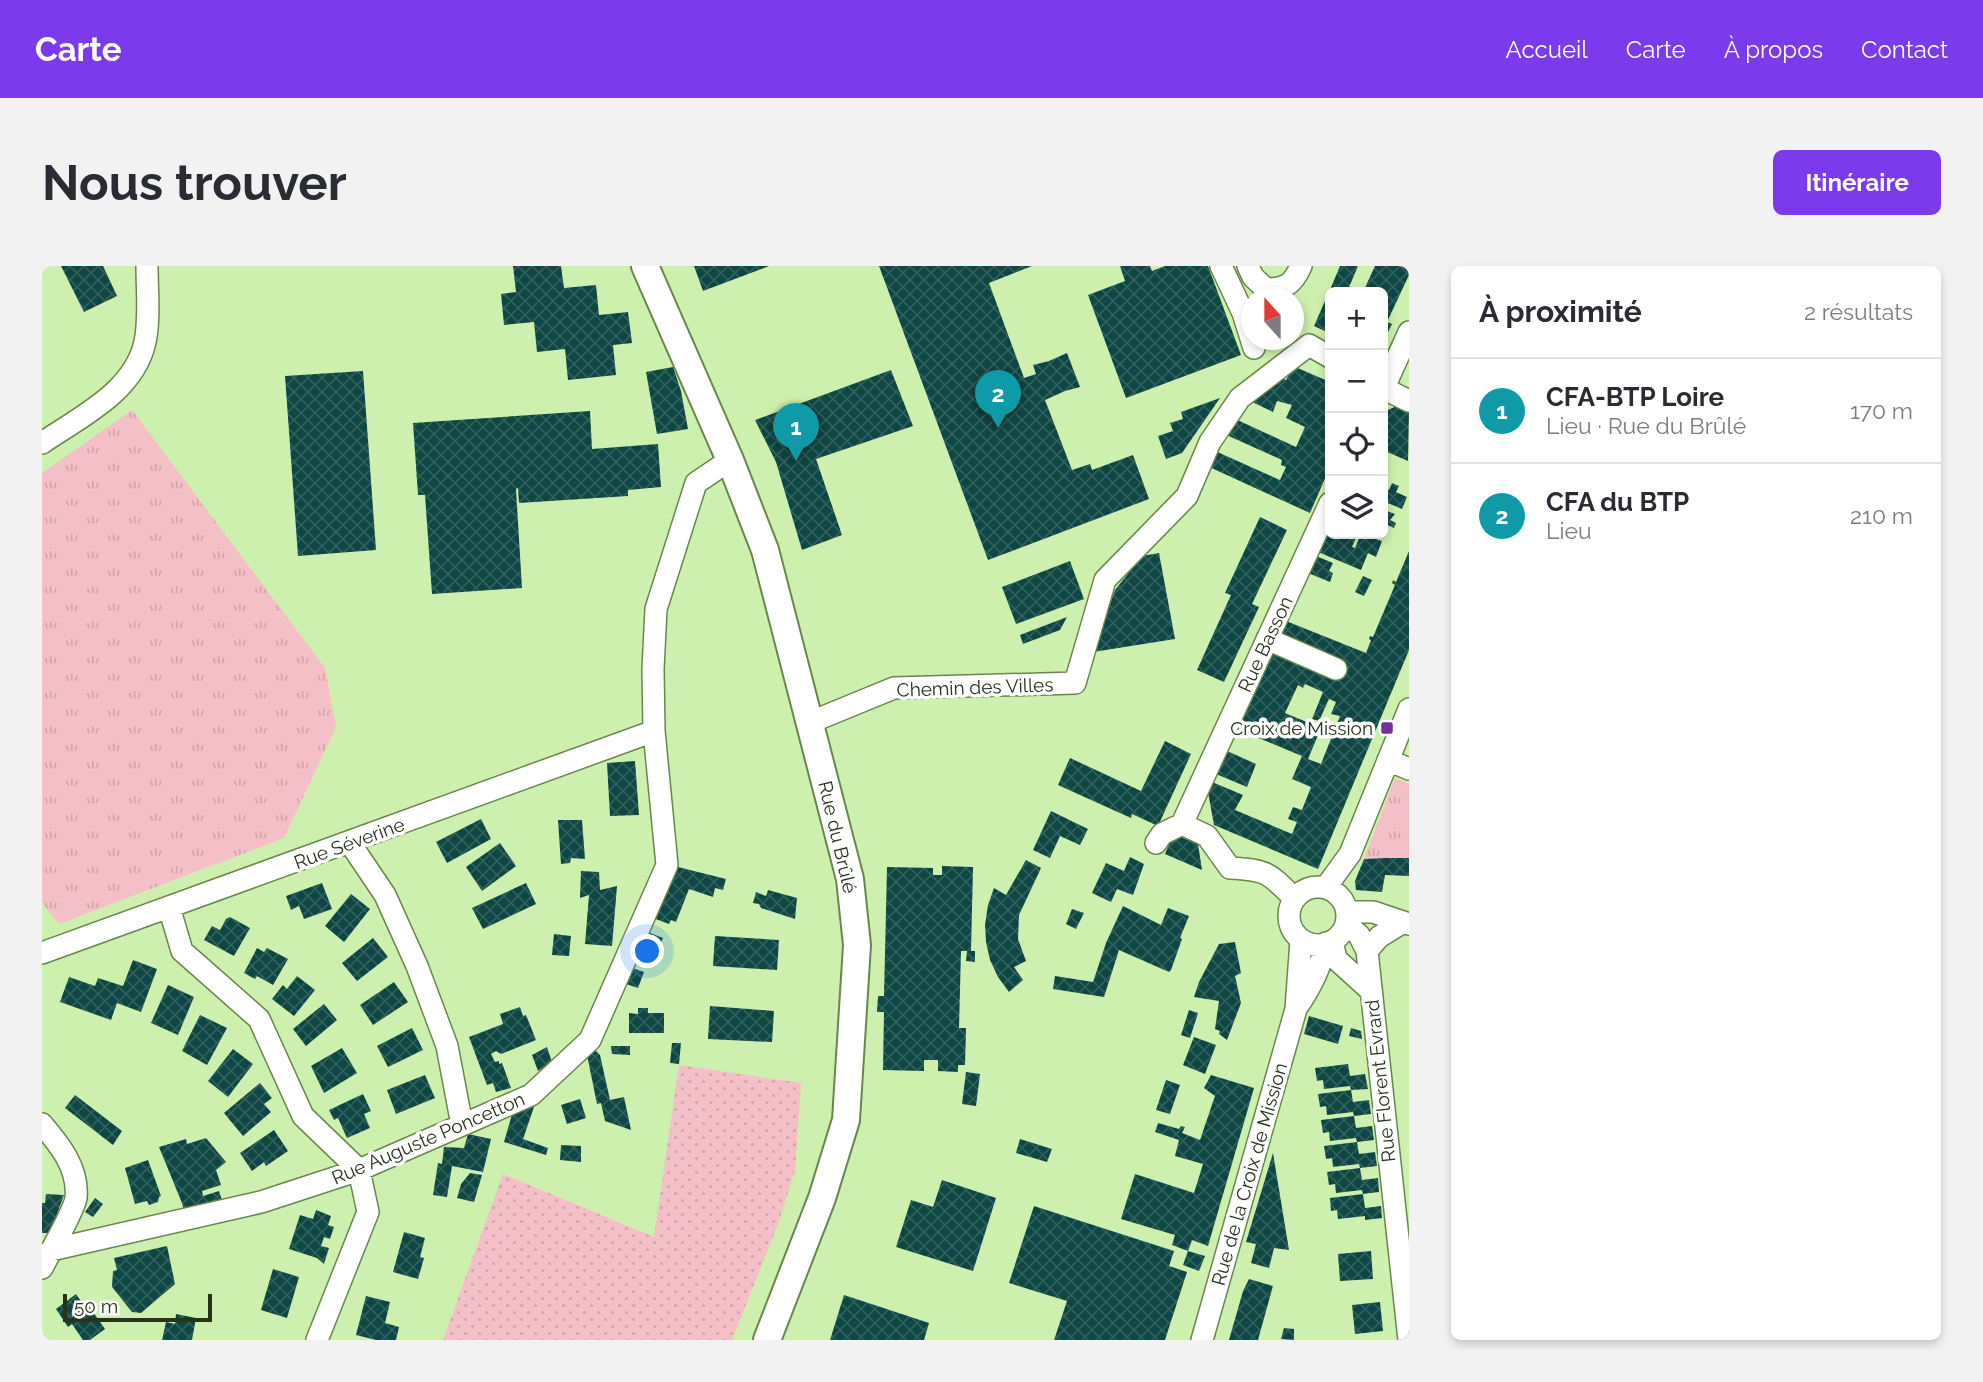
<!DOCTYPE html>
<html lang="fr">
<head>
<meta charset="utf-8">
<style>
	:root { --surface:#fff; --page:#f2f2f3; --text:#2b2b33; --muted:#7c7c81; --line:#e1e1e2; --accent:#7c3aed }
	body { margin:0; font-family:Raleway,sans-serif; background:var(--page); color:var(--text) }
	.controls { position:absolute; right:21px; top:21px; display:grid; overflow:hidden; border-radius:10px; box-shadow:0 4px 10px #0003 }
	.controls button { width:63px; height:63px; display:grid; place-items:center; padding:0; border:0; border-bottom:2px solid var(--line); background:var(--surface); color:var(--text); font:35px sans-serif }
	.compass { position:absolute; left:1199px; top:21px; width:63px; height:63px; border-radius:50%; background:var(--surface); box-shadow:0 4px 10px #0003; rotate:339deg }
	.scale { position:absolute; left:21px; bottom:18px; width:149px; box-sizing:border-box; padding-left:7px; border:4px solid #263319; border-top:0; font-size:19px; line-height:24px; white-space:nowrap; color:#263319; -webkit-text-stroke:5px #fff; paint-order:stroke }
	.you { position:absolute; left:606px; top:686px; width:24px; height:24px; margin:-18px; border:5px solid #fff; border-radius:50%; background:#1a73e8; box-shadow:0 0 0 10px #1a73e833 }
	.badge { display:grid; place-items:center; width:46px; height:46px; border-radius:50%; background:var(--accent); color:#fff; font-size:23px; font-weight:700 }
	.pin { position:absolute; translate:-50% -58px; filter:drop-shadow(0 2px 4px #0008) }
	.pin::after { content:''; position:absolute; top:37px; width:24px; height:21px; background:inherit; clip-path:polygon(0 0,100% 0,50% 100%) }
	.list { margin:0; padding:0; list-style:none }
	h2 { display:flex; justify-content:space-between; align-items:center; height:91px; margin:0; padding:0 28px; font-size:30px }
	h2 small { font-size:23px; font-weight:400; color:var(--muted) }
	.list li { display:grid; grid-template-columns:46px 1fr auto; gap:21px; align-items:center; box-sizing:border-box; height:105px; padding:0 28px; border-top:2px solid var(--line) }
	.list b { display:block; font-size:26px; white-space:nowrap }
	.list p { margin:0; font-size:23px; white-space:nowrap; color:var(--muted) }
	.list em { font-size:23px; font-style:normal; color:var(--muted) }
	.icon { flex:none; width:38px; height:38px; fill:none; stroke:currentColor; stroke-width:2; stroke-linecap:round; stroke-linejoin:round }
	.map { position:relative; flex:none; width:1367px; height:1074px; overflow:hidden; border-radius:10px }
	header { display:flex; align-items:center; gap:42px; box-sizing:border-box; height:98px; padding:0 35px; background:var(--accent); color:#fff }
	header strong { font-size:33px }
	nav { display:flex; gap:38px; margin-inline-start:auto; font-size:24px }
	.intro { display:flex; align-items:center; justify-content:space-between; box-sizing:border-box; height:168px; padding:0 42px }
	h1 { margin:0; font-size:49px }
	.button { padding:18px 32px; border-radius:10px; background:var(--accent); color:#fff; font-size:24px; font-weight:700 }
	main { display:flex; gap:42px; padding:0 42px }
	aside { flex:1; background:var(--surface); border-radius:10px; box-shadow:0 4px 10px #0003 }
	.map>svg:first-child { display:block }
</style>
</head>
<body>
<header>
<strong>Carte</strong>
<nav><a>Accueil</a><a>Carte</a><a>À propos</a><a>Contact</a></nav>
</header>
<div class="intro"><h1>Nous trouver</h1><a class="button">Itinéraire</a></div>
<main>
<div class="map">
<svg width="1367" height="1074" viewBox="0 0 1367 1074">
	<defs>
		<pattern id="grass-tufts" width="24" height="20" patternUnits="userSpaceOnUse" patternTransform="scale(1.75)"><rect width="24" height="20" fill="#f4bfc6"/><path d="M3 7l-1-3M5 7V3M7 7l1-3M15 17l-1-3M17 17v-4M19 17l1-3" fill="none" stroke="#d1a5aa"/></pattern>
		<pattern id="garden-dots" width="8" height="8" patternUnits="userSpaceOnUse" patternTransform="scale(1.75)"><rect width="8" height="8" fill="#f4bfc6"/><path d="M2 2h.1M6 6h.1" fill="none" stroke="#d1a5aa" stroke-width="1.8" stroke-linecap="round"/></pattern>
		<pattern id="building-cross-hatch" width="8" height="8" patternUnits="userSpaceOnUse" patternTransform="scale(1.75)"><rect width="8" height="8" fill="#0e4644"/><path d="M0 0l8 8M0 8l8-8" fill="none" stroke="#315f5c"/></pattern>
	</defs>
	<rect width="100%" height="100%" fill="#cef0ae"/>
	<path fill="url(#grass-tufts)" d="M 90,144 L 283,402 L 294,461 L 242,572 L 17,658 L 0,637 L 0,207 Z
		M 1353,512 L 1367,518 L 1367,592 L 1322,593 Z"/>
	<path fill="url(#garden-dots)" d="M 637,799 L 759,817 L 753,904 L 736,958 L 690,1074 L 401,1074 L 461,908 L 612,971 Z"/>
	<path fill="url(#building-cross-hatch)" fill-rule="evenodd" d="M 19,0 L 61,0 L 75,30 L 42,46 Z
		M 471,0 L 519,0 L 522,22 L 554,19 L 557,49 L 586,46 L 590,77 L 571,79 L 574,109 L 526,114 L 523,83 L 495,86 L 492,56 L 462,59 L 459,28 L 474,26 Z
		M 652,0 L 727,0 L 661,25 Z
		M 837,0 L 990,0 L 947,17 L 982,112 L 994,108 L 991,99 L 1007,95 L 1025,87 L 1038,121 L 1023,125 L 1003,134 L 1030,204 L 1048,198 L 1050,204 L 1091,189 L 1107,233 L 946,294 Z
		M 1078,0 L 1108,0 L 1110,5 L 1123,0 L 1166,0 L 1199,89 L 1084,132 L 1046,29 L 1083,15 Z
		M 1298,0 L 1316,0 L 1305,26 L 1287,26 Z
		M 1333,0 L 1367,0 L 1367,9 L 1345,56 L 1350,58 L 1341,76 L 1341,26 L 1321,26 Z
		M 1283,35 L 1288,37 L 1287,67 L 1272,60 Z
		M 1251,100 L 1288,116 L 1288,201 L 1268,247 L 1163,199 L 1171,184 L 1238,214 L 1244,201 L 1239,199 L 1240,194 L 1180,167 L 1191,152 L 1254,181 L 1263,161 L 1244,152 L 1250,139 L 1235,135 L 1231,146 L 1206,134 L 1235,110 L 1244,114 Z
		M 631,101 L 639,125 L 646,163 L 615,168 L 604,106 Z
		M 849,104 L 871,160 L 774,193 L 800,269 L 760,284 L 734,196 L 713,154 Z
		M 321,105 L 334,284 L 256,290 L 243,110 Z
		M 1178,132 L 1140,187 L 1124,193 L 1116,170 L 1131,165 L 1128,157 L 1141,153 L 1139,146 Z
		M 1355,140 L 1367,146 L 1366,195 L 1343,185 L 1341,191 L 1341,146 Z
		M 548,145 L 550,183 L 616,178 L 619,221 L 586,224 L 586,230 L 477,237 L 476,222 L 474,223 L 480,322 L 390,328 L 383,229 L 376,229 L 371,157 Z
		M 1350,217 L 1357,220 L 1354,226 L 1365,231 L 1360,243 L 1341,235 L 1341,221 L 1347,224 Z
		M 1345,245 L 1353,248 L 1348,254 L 1354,257 L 1352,262 L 1341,257 Z
		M 1218,251 L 1245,264 L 1210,338 L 1217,341 L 1182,416 L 1155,404 L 1189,329 L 1183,327 Z
		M 1288,259 L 1288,268 L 1315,269 L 1310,281 L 1313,282 L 1319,268 L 1340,275 L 1334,291 L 1326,287 L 1319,304 L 1276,286 Z
		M 1367,285 L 1367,384 L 1276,603 L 1172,559 L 1166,526 L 1170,516 L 1201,529 L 1193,544 L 1250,568 L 1255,556 L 1246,553 L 1251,541 L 1260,544 L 1269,521 L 1250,513 L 1260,490 L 1195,463 L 1244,355 L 1324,387 L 1329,374 L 1327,373 L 1328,370 L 1331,371 L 1353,319 L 1350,317 L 1351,314 L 1354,316 ZM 1263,418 L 1281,426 L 1270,453 L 1277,455 L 1287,433 L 1294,436 L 1289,448 L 1298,450 L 1279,498 L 1266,493 L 1279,462 L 1243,447 L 1256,419 L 1261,422 Z
		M 1117,287 L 1133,373 L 1051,386 L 1073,324 L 1100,290 Z
		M 1274,290 L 1291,297 L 1287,305 L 1291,307 L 1288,316 L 1266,307 Z
		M 1028,295 L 1042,333 L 974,358 L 960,321 Z
		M 1321,310 L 1330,314 L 1322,330 L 1313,326 Z
		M 1025,351 L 1018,364 L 981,378 L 978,369 Z
		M 1123,475 L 1149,488 L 1116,560 L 1090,548 L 1089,552 L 1016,519 L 1028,492 L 1099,525 Z
		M 1185,485 L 1214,498 L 1205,521 L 1174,508 Z
		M 593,495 L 597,549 L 568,550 L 565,497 Z
		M 1009,545 L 1046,563 L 1038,579 L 1018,570 L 1008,592 L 991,584 Z
		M 439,553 L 449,573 L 405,597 L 394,576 Z
		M 516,554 L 540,554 L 543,593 L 529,592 L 528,597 L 519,598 Z
		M 1131,568 L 1156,578 L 1160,604 L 1123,588 Z
		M 458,577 L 474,600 L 440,625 L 424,601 Z
		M 1088,591 L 1102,598 L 1091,629 L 1075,623 L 1069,636 L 1050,627 L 1064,597 L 1082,605 Z
		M 1343,592 L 1367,592 L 1367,610 L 1343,609 L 1340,626 L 1314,624 L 1313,615 L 1322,593 Z
		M 984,594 L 999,602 L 977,649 L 976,673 L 984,695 L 972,701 L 981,714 L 967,726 L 956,711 L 948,694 L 944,676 L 943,659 L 946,639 L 952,622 L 964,629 Z
		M 632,600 L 684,613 L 681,624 L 673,622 L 671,631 L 647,623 L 634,656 L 629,654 L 627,658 L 611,652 Z
		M 900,600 L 931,601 L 929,685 L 933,685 L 933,696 L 924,695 L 925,685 L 919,685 L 917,762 L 924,762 L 923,799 L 916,799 L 916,806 L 896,805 L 896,794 L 882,794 L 882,805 L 841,804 L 842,746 L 835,746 L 836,730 L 842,730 L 845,601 L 891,602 L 891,609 L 900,609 Z
		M 539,605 L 557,606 L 558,624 L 575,620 L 570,680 L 543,678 L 547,629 L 538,632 Z
		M 280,617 L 290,643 L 262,653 L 257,640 L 249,644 L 244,630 Z
		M 484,617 L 494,638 L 441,663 L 430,642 Z
		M 726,624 L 755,632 L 753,653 L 719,642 L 717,638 L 711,637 L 714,626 L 724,630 Z
		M 309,628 L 328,643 L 302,676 L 283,660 Z
		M 1081,640 L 1119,659 L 1126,642 L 1147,650 L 1138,672 L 1140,673 L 1129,704 L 1127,706 L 1077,684 L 1062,731 L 1011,723 L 1013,710 L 1051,716 L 1064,677 Z
		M 1030,643 L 1042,647 L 1034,663 L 1024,658 Z
		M 188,651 L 208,662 L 192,690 L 162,674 L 170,660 L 178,664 L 184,653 Z
		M 606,666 L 621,672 L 615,686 L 610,684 L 609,688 L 598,685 Z
		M 512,668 L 529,670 L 527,690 L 510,689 Z
		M 673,670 L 737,674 L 735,704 L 671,700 Z
		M 331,672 L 346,691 L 315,715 L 300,697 Z
		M 1193,676 L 1199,707 L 1193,710 L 1199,737 L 1185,774 L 1177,768 L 1178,765 L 1173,763 L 1177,735 L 1152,731 L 1157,716 L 1177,678 Z
		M 215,682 L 222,686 L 225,682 L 246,693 L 231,719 L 215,710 L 213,713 L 202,707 Z
		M 91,694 L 115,703 L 99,746 L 75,737 L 69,754 L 18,736 L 27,711 L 53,720 L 56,712 L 81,720 Z
		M 590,702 L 602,706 L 596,722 L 584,718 Z
		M 255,710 L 273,724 L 252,750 L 230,733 L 241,719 L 245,723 Z
		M 352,716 L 366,736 L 331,759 L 318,739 Z
		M 126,719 L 152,731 L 136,769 L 109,757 Z
		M 282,738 L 295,754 L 264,780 L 251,763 Z
		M 668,740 L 732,745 L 730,776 L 666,773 Z
		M 478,741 L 481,750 L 484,749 L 494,774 L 459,788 L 454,785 L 449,788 L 453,796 L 457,795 L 457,798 L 460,797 L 469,822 L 454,826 L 451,817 L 445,819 L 427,771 L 461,758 L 458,748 Z
		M 596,742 L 606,742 L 606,747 L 622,747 L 622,767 L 587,767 L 587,747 L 596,748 Z
		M 1147,744 L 1156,747 L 1148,772 L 1139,769 Z
		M 158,749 L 185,762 L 165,799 L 140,785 Z
		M 1267,750 L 1301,760 L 1296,778 L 1262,768 Z
		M 370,762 L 381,784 L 346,801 L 335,780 Z
		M 1309,762 L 1319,765 L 1320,773 L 1307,770 Z
		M 1152,771 L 1174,779 L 1163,808 L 1141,799 Z
		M 630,777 L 639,777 L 637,798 L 628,797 Z
		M 569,780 L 588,780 L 588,789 L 570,788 Z
		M 505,781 L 510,796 L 496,805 L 490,789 Z
		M 300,782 L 315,807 L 282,827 L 269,800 Z
		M 191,783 L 211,798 L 186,831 L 166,815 Z
		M 552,783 L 558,789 L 568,834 L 582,831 L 589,864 L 563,855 L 559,837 L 555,838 L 545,789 Z
		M 1306,798 L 1308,810 L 1323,808 L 1326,823 L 1309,824 L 1308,820 L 1282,823 L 1281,814 L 1275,815 L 1273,802 Z
		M 924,806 L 938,808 L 934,840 L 920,838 Z
		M 383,809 L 393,832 L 354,848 L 345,824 Z
		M 1169,809 L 1212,822 L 1166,980 L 1150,974 L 1146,985 L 1163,990 L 1157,1005 L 1141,999 L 1146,985 L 1130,979 L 1133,969 L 1079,953 L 1093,908 L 1152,927 L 1161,898 L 1133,890 L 1137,874 L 1113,866 L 1116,857 L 1137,863 L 1139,860 L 1143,861 L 1140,867 L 1158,874 L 1173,830 L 1162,822 Z
		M 1124,814 L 1138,819 L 1128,848 L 1114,844 Z
		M 218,817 L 230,832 L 222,838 L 229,846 L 201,870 L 182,847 Z
		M 1309,824 L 1311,836 L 1327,834 L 1329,848 L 1312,850 L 1311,846 L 1285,849 L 1284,840 L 1278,841 L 1276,828 Z
		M 321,828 L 329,845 L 322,848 L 328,862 L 305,872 L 296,852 L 292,854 L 287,844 Z
		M 33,829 L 80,865 L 71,879 L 23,842 Z
		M 538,833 L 544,852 L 525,858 L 519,839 Z
		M 485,839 L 492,841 L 481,873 L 506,882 L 504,889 L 462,876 L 471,845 Z
		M 1312,850 L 1314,862 L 1330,860 L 1332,874 L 1315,876 L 1314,872 L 1288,875 L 1287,866 L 1281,867 L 1279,854 Z
		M 232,864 L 246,885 L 224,900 L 222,896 L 210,905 L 198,887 Z
		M 426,868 L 449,873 L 441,906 L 410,900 L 405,931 L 391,929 L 396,897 L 400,898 L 402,881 L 422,882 Z
		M 164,872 L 184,896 L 174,904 L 179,919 L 160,925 L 161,930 L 177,925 L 182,941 L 143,949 L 140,937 L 117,881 L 144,873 L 145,878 Z
		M 978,873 L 1010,883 L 1005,896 L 974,887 Z
		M 1315,876 L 1317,888 L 1333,886 L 1335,900 L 1318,902 L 1317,898 L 1291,901 L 1290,892 L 1284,893 L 1282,880 Z
		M 519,879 L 539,880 L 539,896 L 518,894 Z
		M 1231,887 L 1247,984 L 1232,982 L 1227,1002 L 1209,997 L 1214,978 L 1204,976 Z
		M 106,894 L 119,930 L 117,931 L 116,936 L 107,939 L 105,935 L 93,938 L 83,902 Z
		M 1318,902 L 1320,914 L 1336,912 L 1337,926 L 1321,928 L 1320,924 L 1294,927 L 1293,918 L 1287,919 L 1285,906 Z
		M 428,907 L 440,909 L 432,936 L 415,932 L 419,918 Z
		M 900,914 L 954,932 L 931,1005 L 854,981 L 869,934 L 891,941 Z
		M 4,928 L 22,929 L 8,967 L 0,967 L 0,937 L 3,937 Z
		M 1321,928 L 1323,942 L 1339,940 L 1340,952 L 1323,954 L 1323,950 L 1296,953 L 1295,944 L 1289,945 L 1288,932 Z
		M 53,932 L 61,938 L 51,951 L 43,946 Z
		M 992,940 L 1132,985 L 1127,1000 L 1145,1006 L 1123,1074 L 1012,1074 L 1025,1035 L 967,1017 Z
		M 274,944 L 289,950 L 286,959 L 292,961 L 288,973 L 282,971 L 279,980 L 287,982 L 282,998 L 275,992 L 247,983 L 258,949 L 271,953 Z
		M 362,966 L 383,972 L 378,991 L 382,992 L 376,1013 L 351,1006 Z
		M 125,980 L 133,1018 L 99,1047 L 90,1046 L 70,1021 L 71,1005 L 75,1004 L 72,992 Z
		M 1329,985 L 1331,1013 L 1298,1015 L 1296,988 Z
		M 231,1003 L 257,1011 L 245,1052 L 219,1044 Z
		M 1207,1013 L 1231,1020 L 1216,1074 L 1187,1074 L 1201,1025 Z
		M 34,1028 L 41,1038 L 44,1036 L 63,1063 L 48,1074 L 41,1074 L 30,1058 L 26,1061 L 14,1043 Z
		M 802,1029 L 887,1057 L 882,1074 L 788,1074 Z
		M 324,1030 L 348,1036 L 343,1057 L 357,1061 L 354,1074 L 334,1074 L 314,1069 Z
		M 1338,1036 L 1341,1065 L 1313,1068 L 1310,1039 Z
		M 134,1048 L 154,1052 L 150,1074 L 120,1074 L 124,1056 L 133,1058 Z
		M 1242,1062 L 1252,1063 L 1252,1074 L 1239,1073 Z"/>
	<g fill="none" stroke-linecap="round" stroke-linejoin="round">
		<g stroke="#69874a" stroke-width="24">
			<path id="minor" d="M 1179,0 L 1201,47 L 1212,82
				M 1206,0 L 1211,11 L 1224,23 C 1244,23 1251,18 1259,0
				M 1341,122 L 1367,135
				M 1341,124 L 1367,66
				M 0,177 C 38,151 92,126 103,76 C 108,52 105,25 105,0
				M 1225,373 L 1294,403
				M 769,456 L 852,422 L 1033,417 L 1063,314 L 1145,230 L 1168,176 L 1198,132 L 1267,79 L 1288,91
				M 1346,494 L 1367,503
				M 1140,558 L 1288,237
				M 1140,558 L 1165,570 L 1188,602 C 1225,604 1226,606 1252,632
				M 308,577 L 343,629 L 375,700 L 405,780 L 420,859
				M 1114,577 L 1120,568 L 1140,558
				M1247 650a29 29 0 1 1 58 0a29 29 0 1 1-58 0Z
				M 1284,621 L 1308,588 L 1367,443
				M 127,641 L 140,685 L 217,753 L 261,850 L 317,904
				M 1305,646 L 1331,646 L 1367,658
				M 1304,658 L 1317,669 L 1325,685 L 1367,1074
				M 1290,675 L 1294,693 L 1327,723
				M 1325,685 L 1337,671 L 1361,656
				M 0,687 L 612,465
				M 1255,741 C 1269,721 1279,701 1284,677
				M 0,858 C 17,878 37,902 34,932 C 32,945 7,988 0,1002
				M 9,984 L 219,936 L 317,904 L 489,829 L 548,774 L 625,599 L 612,465 L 611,403 L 614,343 L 654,217 L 688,194
				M 275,1074 L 326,946 L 317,904
				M 1160,1074 L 1254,743 L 1259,674"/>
		</g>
		<g stroke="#69874a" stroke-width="30">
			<path id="major" d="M 603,0 L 688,194 L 723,284 L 808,613 L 815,679 L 804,854 L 780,932 L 725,1074"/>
		</g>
		<use href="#minor" stroke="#fff" stroke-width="21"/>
		<use href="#major" stroke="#fff" stroke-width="26"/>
	</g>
	<rect fill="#772ea1" stroke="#fff" stroke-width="2.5" x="1338" y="455" width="14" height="14" rx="3.5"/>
	<g text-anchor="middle" stroke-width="7" stroke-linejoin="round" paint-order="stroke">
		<g font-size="19" fill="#263319" stroke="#fff">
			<text transform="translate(1223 378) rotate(-65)" y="7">Rue Basson</text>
			<text transform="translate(933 421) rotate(-2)" y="7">Chemin des Villes</text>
			<text transform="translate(796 571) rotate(77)" y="7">Rue du Brûlé</text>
			<text transform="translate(307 577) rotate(-20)" y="7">Rue Séverine</text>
			<text transform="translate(1338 815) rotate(-96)" y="7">Rue Florent Evrard</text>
			<text transform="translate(386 872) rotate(-23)" y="7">Rue Auguste Poncetton</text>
			<text transform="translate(1207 908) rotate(-74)" y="7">Rue de la Croix de Mission</text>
		</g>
		<g font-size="19" fill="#263319" stroke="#fff" text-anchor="end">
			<text x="1331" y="469">Croix de Mission</text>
		</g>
	</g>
</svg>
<div class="controls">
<button>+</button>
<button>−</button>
<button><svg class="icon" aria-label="locate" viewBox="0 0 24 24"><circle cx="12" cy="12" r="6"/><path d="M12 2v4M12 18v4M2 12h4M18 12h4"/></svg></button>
<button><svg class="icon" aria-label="layers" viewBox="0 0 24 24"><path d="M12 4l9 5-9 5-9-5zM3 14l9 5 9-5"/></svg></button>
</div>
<svg class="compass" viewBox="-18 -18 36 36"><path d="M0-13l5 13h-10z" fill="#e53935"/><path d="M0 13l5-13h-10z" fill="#7c7c81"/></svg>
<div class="scale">50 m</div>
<div class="you"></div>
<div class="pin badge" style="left:754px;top:195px;background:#0f9aa8">1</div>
<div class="pin badge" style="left:956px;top:162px;background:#0f9aa8">2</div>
</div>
<aside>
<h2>À proximité<small>2 résultats</small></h2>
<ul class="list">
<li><span class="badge" style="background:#0f9aa8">1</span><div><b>CFA-BTP Loire</b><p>Lieu · Rue du Brûlé</p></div><em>170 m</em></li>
<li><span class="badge" style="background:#0f9aa8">2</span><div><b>CFA du BTP</b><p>Lieu</p></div><em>210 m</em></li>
</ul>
</aside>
</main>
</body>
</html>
